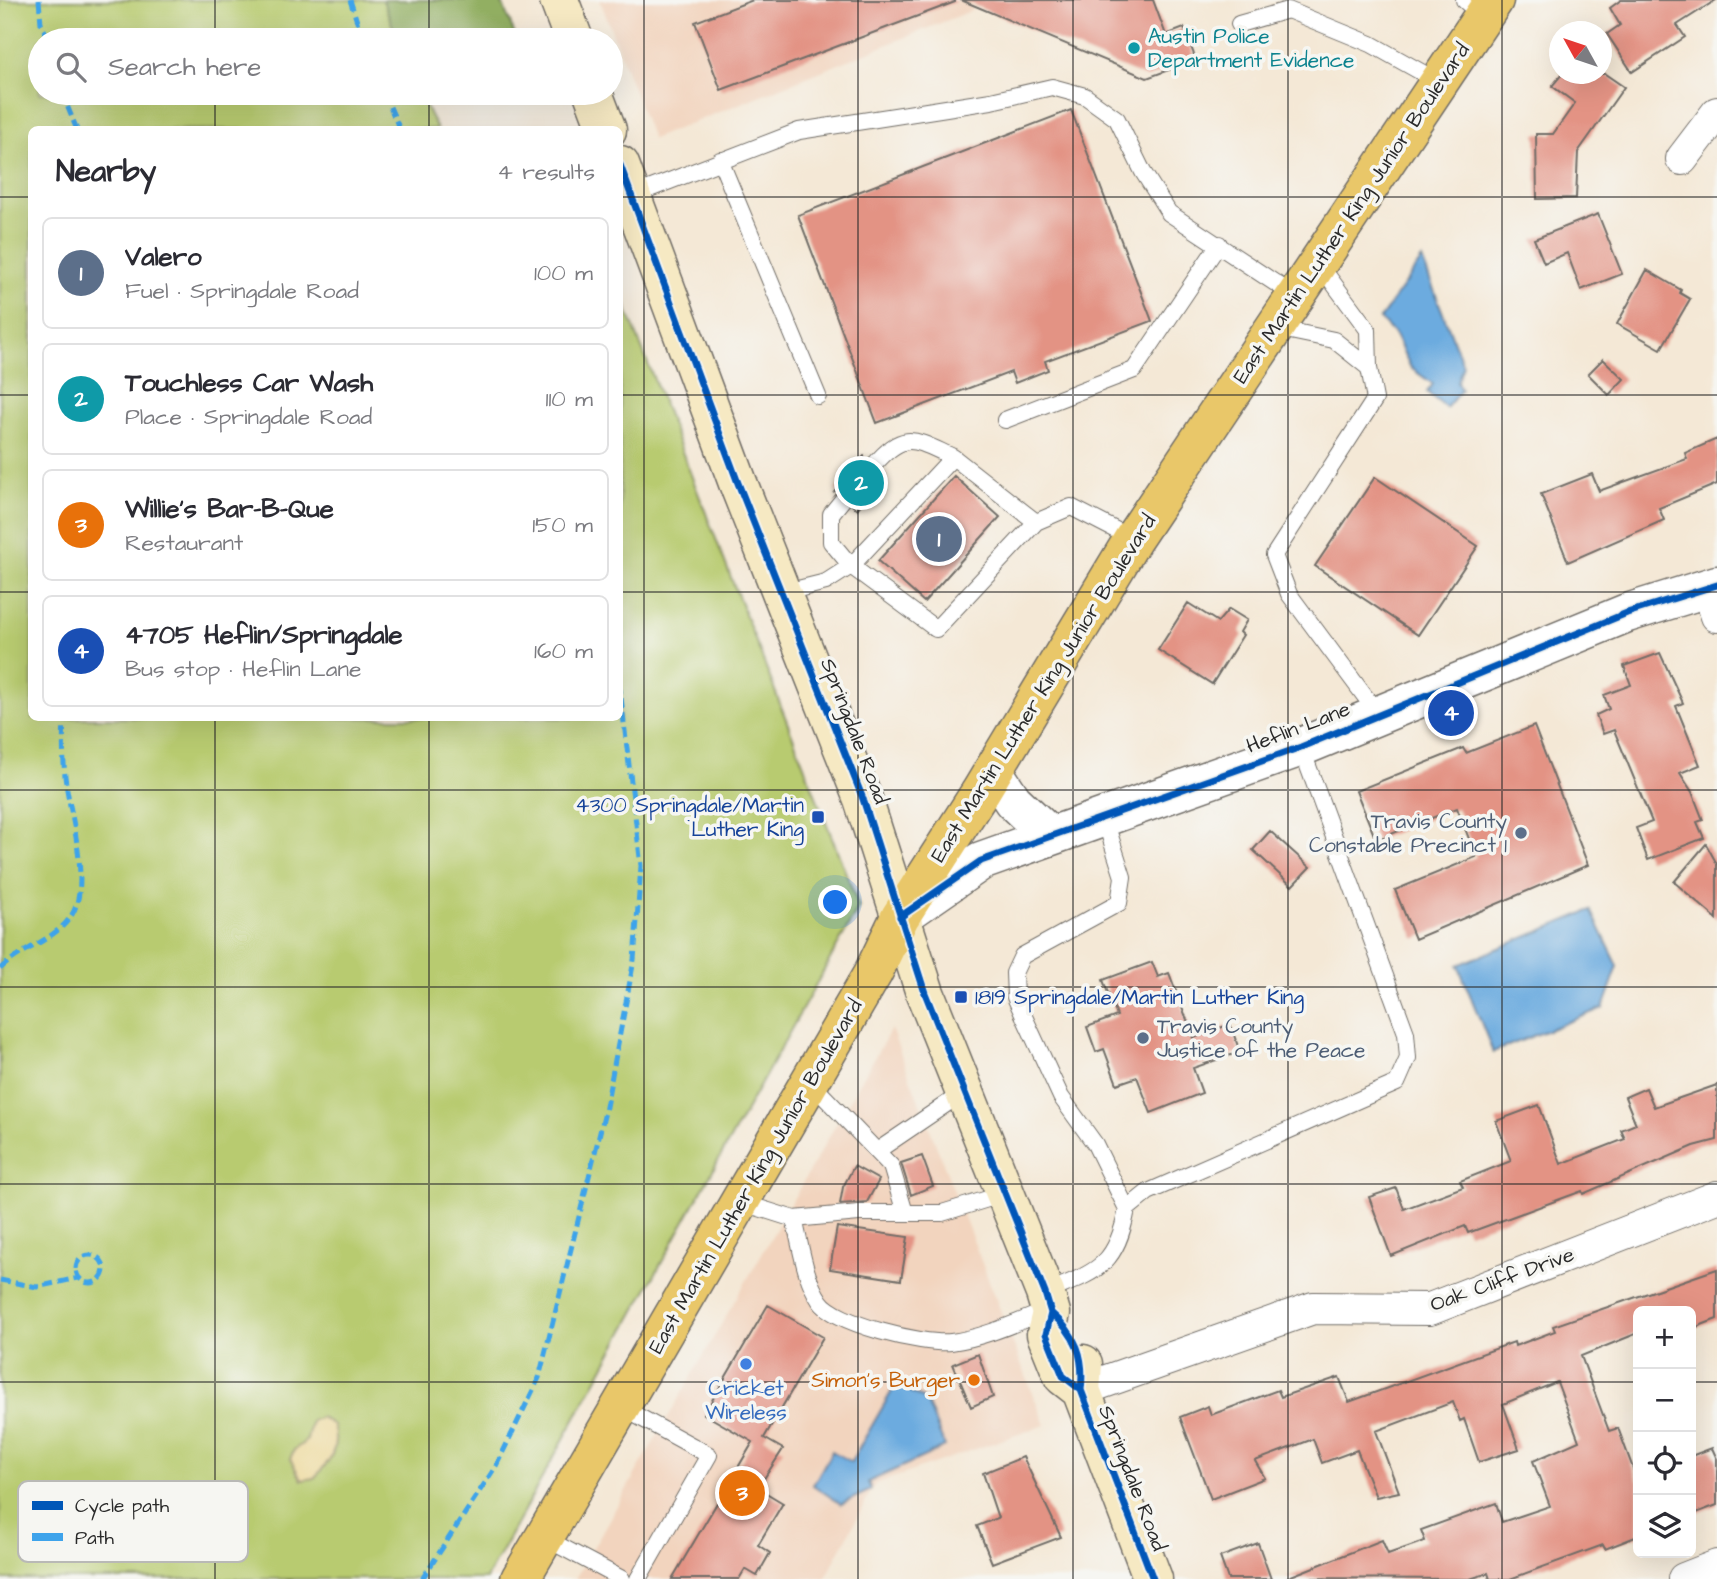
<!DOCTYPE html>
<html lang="en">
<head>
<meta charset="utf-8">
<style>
	:root { --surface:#fff; --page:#f2f2f3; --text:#2b2b33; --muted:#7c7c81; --line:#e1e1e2; --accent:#c8321e }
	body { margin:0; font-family:"Architects Daughter",sans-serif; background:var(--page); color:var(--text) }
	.controls { position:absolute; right:21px; bottom:21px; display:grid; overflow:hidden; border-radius:10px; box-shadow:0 7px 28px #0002 }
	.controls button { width:63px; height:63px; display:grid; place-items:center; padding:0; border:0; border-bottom:2px solid var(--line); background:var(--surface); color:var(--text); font:35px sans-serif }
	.compass { position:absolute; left:1549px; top:21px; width:63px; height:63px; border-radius:50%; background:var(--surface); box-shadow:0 7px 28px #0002; rotate:310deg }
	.you { position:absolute; left:836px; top:903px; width:24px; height:24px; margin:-18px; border:5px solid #fff; border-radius:50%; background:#1a73e8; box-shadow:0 0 0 10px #1a73e833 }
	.badge { display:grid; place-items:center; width:46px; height:46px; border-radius:50%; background:var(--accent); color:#fff; font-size:23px; font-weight:700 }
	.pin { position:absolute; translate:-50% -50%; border:4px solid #fff; box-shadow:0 2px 7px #0006 }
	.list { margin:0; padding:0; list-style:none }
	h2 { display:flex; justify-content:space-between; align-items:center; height:91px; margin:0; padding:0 28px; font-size:30px }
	h2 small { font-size:23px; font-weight:400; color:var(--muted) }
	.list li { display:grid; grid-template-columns:46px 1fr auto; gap:21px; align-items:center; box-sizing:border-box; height:112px; margin:0 14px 14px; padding:0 14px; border:2px solid var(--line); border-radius:10px }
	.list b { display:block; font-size:26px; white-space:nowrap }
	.list p { margin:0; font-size:23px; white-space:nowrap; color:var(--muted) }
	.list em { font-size:23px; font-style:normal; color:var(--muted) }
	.icon { flex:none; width:38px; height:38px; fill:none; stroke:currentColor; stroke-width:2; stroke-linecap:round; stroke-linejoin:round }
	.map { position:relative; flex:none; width:1717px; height:1579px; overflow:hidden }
	.search { position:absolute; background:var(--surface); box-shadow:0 7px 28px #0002; left:28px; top:28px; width:595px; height:77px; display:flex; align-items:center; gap:18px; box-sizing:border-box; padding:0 24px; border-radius:38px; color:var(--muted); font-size:26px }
	.panel { position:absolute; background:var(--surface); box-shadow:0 7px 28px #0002; left:28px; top:126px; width:595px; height:595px; border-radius:10px }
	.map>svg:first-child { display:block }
</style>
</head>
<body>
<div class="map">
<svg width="1717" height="1579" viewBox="0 0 1717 1579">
	<rect width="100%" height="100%" fill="#f6f6f2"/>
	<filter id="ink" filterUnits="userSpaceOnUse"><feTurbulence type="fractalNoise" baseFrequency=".0143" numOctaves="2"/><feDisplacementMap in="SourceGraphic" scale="14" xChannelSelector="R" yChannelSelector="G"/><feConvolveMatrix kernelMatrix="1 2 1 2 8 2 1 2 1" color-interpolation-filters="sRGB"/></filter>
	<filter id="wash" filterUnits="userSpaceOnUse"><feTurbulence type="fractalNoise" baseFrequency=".00686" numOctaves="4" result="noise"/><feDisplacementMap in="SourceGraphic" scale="28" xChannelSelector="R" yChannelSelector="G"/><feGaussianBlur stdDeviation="1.57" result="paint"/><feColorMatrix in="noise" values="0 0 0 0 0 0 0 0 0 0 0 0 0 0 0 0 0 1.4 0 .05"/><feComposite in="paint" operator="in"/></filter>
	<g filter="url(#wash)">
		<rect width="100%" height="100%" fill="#f4e8d6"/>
		<path fill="#f2d4be" d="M 600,0 L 968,0 L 973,10 L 652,139 Z
			M 891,1029 L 1045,1425 L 875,1484 L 825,1579 L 575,1579 Z"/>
		<path fill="#b8cb6f" stroke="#727b4d" stroke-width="2" d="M 0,0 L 383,0 L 398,40 L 40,40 L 40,93 L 419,93 L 437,129 L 32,130 L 32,718 L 620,718 L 620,292 L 859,907 L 486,1579 L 0,1579 Z"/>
		<path fill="#92af62" stroke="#5e6d46" stroke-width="2" d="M 383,0 L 501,0 L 517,40 L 398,40 Z"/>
		<path fill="#eeda9e" stroke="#8c8264" stroke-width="2" d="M 321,1417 L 333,1425 C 340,1448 330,1462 314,1478 L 302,1480 L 290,1459 L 294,1450 L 307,1440 L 311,1421 Z"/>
		<path fill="#6cabdf" stroke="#4c6b85" stroke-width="2" d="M 1422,259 L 1463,365 L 1457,382 L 1461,390 L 1446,408 L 1427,392 L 1433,384 L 1411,368 L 1395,335 L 1380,319 Z
			M 1591,910 L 1618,966 L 1603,1008 L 1493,1052 L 1458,965 Z
			M 896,1384 L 926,1400 L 945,1447 L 868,1482 L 871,1490 L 841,1504 L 813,1485 L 832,1451 L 851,1462 Z"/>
		<g id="blocks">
			<path fill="#e39384" d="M 753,0 L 955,0 L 955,2 L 721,90 L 695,22 Z
				M 961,0 L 1153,0 L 1166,35 L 1184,28 L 1196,60 L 1147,78 Z
				M 1621,0 L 1716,0 L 1677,25 L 1685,37 L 1632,72 L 1607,34 L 1620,25 L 1610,8 Z
				M 1562,74 L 1605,74 L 1624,87 L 1578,152 L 1576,198 L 1537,199 L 1536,134 L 1553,134 L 1575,103 L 1552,86 Z
				M 1071,110 L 1152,321 L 1045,361 L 1048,370 L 1015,383 L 1011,372 L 877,423 L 798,215 Z
				M 1598,214 L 1622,274 L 1581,290 L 1567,253 L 1544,263 L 1534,239 Z
				M 1647,270 L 1681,290 L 1680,293 L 1690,299 L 1661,349 L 1617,324 Z
				M 1603,359 L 1624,379 L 1609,395 L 1588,374 Z
				M 1717,439 L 1717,484 L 1659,508 L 1664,520 L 1568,562 L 1541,494 L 1592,474 L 1599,491 L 1687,459 L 1685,453 Z
				M 864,456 L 867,473 L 876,475 L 882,472 L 886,475 L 857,509 L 852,505 L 854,499 L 851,490 L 845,488 L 835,491 Z
				M 954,476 L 1000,517 L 924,602 L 878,561 Z
				M 1375,477 L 1478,546 L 1418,635 L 1315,566 Z
				M 1188,603 L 1218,622 L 1229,609 L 1247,620 L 1240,632 L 1243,635 L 1212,684 L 1158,650 Z
				M 1660,653 L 1683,703 L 1676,706 L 1700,765 L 1680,773 L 1692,792 L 1703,820 L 1697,822 L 1704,838 L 1648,860 L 1636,828 L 1652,822 L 1614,730 L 1603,734 L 1596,715 L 1609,709 L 1604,695 L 1631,685 L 1624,666 Z
				M 1534,726 L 1588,865 L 1415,939 L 1395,890 L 1476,857 L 1457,808 L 1376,840 L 1356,791 L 1463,748 L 1466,753 Z
				M 1270,831 L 1310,867 L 1292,886 L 1253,850 Z
				M 1706,844 L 1717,864 L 1717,919 L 1674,882 Z
				M 1152,962 L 1158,977 L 1169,973 L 1194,1038 L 1230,1024 L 1240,1052 L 1193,1068 L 1202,1093 L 1151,1113 L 1137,1077 L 1117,1084 L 1104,1049 L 1096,1052 L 1087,1027 L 1117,1016 L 1103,980 Z
				M 1717,1085 L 1717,1140 L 1694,1146 L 1583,1194 L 1582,1191 L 1468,1233 L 1465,1226 L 1391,1256 L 1369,1197 L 1396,1188 L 1404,1209 L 1463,1187 L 1460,1181 L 1511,1161 L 1496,1121 L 1539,1105 L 1561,1164 L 1625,1139 L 1621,1130 L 1636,1124 L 1625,1097 L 1646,1088 L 1654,1107 Z
				M 922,1156 L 933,1186 L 911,1195 L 901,1163 Z
				M 854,1166 L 879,1180 L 867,1202 L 840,1204 L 843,1187 Z
				M 837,1227 L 908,1237 L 901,1280 L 830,1269 Z
				M 1717,1269 L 1717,1319 L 1691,1329 L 1691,1311 L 1638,1311 L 1638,1333 L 1581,1356 L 1609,1431 L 1618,1428 L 1638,1482 L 1638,1536 L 1605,1549 L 1603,1545 L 1510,1579 L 1490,1579 L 1488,1573 L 1470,1579 L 1286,1578 L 1382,1540 L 1388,1554 L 1425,1541 L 1421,1530 L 1496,1503 L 1502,1522 L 1550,1506 L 1533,1461 L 1579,1441 L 1557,1382 L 1503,1404 L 1519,1449 L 1479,1462 L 1464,1419 L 1460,1421 L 1453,1402 L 1376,1431 L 1399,1492 L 1376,1497 L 1357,1450 L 1322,1463 L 1313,1439 L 1255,1461 L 1265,1478 L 1211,1499 L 1180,1417 L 1208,1406 L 1211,1415 L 1278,1390 L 1281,1397 L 1339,1377 L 1349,1402 L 1514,1342 L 1515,1346 L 1555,1331 L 1553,1326 Z
				M 768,1305 L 823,1337 L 764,1438 L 783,1449 L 758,1488 L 783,1503 L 758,1545 L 770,1553 L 757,1576 L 745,1569 L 739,1579 L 672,1579 L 753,1442 L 704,1414 Z
				M 978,1354 L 993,1397 L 971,1407 L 953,1364 Z
				M 1712,1448 L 1717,1459 L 1717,1505 L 1691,1515 L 1691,1456 Z
				M 1023,1457 L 1061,1537 L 992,1563 L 977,1526 L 998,1518 L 983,1473 Z
				M 1258,1543 L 1271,1579 L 1228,1579 L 1220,1557 Z"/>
		</g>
	</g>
	<g filter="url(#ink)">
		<use href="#blocks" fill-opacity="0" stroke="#716d67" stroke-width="2"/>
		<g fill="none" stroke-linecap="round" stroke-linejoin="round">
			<g stroke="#716d67" stroke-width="18">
				<path id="service" d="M 1464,0 L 1483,17
					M 1239,24 L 1288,10 L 1371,44 L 1439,82
					M 720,160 L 818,396
					M 631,196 L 799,131 L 991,101 L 1052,87 L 1085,96 L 1117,119 L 1143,172 L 1169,213 L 1295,296
					M 1319,264 L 1368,330 L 1369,368
					M 1276,328 L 1334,340 L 1369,368 L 1375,399 L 1274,555 L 1289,594 L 1378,714
					M 1005,420 L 1134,370 L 1219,244
					M 874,465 C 905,429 915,440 953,457
					M 844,498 L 831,514 L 831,542 L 851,566 L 936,629 L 1036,522
					M 782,593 L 826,582 L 851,566 L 953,457 L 1036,522 L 1071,507 L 1133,539
					M 810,1082 L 891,1166 L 905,1213
					M 877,1151 L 964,1092
					M 740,1202 L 794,1219 L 859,1213 L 942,1213 L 1004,1194
					M 1127,1209 L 1148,1192 L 1397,1083 L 1408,1058 L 1406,1033 L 1301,747
					M 794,1219 C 801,1246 804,1277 820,1301 C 835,1324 923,1345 951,1342 C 983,1338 1018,1322 1048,1310
					M 1045,1293 C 1096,1271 1116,1268 1127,1209 L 1095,1144 L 1061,1097 L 1015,997 L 1014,973 L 1022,956 L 1119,903 L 1123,877 L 1104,817
					M 621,1407 L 709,1455 L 638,1579
					M 545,1538 L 622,1579"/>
			</g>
			<g stroke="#716d67" stroke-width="34">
				<path id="minor" d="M 1682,159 L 1717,113
					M 1708,588 L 1717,616
					M 1081,1390 L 1313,1308 L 1430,1309 L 1717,1197
					M 1684,1579 L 1717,1566"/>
			</g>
			<g stroke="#716d67" stroke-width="41">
				<path id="tertiary" d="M 993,771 L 1013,801 L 1050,836
					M 900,917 L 981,861 L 1301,747 L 1627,613 L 1717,585"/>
			</g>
			<g stroke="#716d67" stroke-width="41">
				<path id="secondary" d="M 559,0 L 574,40
					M 593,93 L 607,130
					M 620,165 L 738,483 L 863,799 L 925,993 L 1045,1293 L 1051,1313 L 1046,1334 L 1063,1376 L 1081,1390
					M 1083,1364 L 1081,1390 L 1153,1579"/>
			</g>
			<g stroke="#716d67" stroke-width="41">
				<path id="primary" d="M 520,1579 L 873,973 L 900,917 L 981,791 L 1133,539 L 1494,0"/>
			</g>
			<use href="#service" stroke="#fff" stroke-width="16"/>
			<use href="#minor" stroke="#fff" stroke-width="32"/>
			<use href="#tertiary" stroke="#fff" stroke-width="38"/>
			<use href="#secondary" stroke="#f6e9c3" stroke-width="38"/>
			<use href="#primary" stroke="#e9c769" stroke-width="38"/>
			<path stroke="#3ea3eb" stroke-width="5" stroke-dasharray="10 5" stroke-linecap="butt" d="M 39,0 L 41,23 L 49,40
				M 350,0 L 363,40
				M 62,93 L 77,130
				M 384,93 L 400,130
				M 0,969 C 20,950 53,940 69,919 C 94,888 69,813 65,776 C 63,756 63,738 64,718
				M76 1269a14 14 0 1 1 28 0a14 14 0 1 1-28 0Z
				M 0,1280 L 37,1287 L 78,1278
				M 422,1579 L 496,1466 L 539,1378 L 605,1112 L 634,960 L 641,866 L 620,689"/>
			<g stroke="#f6f6f2" stroke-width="11">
				<path id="cycleway" d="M 620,165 L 738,483 L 863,799 L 925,993 L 1045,1293 L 1051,1313 L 1046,1334 L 1063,1376 L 1081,1390
					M 900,917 L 981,861 L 1301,747 L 1627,613 L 1717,585
					M 1051,1313 C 1076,1334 1085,1357 1081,1390 L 1153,1579"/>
			</g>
			<use href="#cycleway" stroke="#0057b8" stroke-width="7"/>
		</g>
	</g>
	<path fill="none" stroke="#2b2b2b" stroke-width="2" stroke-opacity="0.55" d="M 215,0 L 215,40M 429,0 L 429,40M 644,0 L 644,1579M 858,0 L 858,1579M 1073,0 L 1073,1579M 1288,0 L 1288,1579M 1502,0 L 1502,1579M 215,93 L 215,130M 429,93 L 429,130M 0,197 L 32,197M 620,197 L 1717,197M 0,395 L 32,395M 620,395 L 1717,395M 0,592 L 32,592M 620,592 L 1717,592M 215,718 L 215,1579M 429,718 L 429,1579M 0,790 L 1717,790M 0,987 L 1717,987M 0,1184 L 1717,1184M 0,1382 L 1638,1382M 1691,1382 L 1717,1382"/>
	<circle fill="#0f9aa8" stroke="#f6f6f2" stroke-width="2.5" cx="1134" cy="48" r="7"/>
	<g fill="#1a4fb4" stroke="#f6f6f2" stroke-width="2.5">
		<rect x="811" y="810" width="14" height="14" rx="3.5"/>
		<rect x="954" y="990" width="14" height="14" rx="3.5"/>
	</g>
	<g fill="#5c6f8a" stroke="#f6f6f2" stroke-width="2.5">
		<circle cx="1521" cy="833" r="7"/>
		<circle cx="1143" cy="1038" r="7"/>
	</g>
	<circle fill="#3f7fe0" stroke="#f6f6f2" stroke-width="2.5" cx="746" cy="1364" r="7"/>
	<circle fill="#e8710a" stroke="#f6f6f2" stroke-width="2.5" cx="974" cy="1380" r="7"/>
	<g text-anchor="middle" stroke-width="7" stroke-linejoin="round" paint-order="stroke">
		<g font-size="21" fill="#0d838f" stroke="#f6f6f2" text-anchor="start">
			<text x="1148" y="43">Austin Police<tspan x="1148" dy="24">Department Evidence</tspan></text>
		</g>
		<g font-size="21" fill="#2b2b2b" stroke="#f6f6f2">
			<text transform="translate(1351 213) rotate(-56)" y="7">East Martin Luther King Junior Boulevard</text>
			<text transform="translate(1043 688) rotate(-58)" y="7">East Martin Luther King Junior Boulevard</text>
			<text transform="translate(1298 727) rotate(-21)" y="7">Heflin Lane</text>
			<text transform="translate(855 731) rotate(69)" y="7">Springdale Road</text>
			<text transform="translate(755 1176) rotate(-60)" y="7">East Martin Luther King Junior Boulevard</text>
			<text transform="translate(1502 1279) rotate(-20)" y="7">Oak Cliff Drive</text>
			<text transform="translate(1133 1478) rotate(69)" y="7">Springdale Road</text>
		</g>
		<g font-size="21" fill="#164399" stroke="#f6f6f2" text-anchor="end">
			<text x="804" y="812">4300 Springdale/Martin<tspan x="804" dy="24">Luther King</tspan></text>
			<text x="975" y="1004" text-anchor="start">1819 Springdale/Martin Luther King</text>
		</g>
		<g font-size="21" fill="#4e5e75" stroke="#f6f6f2" text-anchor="end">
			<text x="1507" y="828">Travis County<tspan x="1507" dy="24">Constable Precinct 1</tspan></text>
			<text x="1157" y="1033" text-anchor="start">Travis County<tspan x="1157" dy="24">Justice of the Peace</tspan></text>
		</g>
		<g font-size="21" fill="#c56008" stroke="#f6f6f2" text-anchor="end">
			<text x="960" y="1387">Simon's Burger</text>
		</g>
		<g font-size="21" fill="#366cbe" stroke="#f6f6f2">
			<text x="746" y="1395">Cricket<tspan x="746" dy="24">Wireless</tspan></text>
		</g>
	</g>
	<rect x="18" y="1481" width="230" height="81" rx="10" fill="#f6f6f2" stroke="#b9b9b6" stroke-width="2"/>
	<rect x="32" y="1501" width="31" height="9" fill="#0057b8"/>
	<rect x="32" y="1533" width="31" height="8" fill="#3ea3eb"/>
	<g font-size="19" fill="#2b2b2b">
		<text x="75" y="1512">Cycle path</text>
		<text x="75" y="1544">Path</text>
	</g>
</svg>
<div class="controls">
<button>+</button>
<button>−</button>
<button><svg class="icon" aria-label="locate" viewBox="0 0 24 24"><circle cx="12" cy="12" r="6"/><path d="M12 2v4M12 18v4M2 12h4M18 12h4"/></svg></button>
<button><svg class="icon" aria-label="layers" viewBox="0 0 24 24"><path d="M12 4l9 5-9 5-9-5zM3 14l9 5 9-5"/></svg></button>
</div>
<svg class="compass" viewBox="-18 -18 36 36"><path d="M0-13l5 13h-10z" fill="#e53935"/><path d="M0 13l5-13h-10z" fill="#7c7c81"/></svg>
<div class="you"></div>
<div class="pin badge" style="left:939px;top:539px;background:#5c6f8a">1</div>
<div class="pin badge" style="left:861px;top:483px;background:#0f9aa8">2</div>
<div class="pin badge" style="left:742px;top:1493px;background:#e8710a">3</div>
<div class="pin badge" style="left:1451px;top:713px;background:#1a4fb4">4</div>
<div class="search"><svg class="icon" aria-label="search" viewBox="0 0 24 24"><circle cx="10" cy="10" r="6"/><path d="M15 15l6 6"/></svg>Search here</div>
<section class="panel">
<h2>Nearby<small>4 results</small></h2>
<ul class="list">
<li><span class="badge" style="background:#5c6f8a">1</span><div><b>Valero</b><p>Fuel · Springdale Road</p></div><em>100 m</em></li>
<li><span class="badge" style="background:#0f9aa8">2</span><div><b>Touchless Car Wash</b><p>Place · Springdale Road</p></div><em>110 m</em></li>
<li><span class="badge" style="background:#e8710a">3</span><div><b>Willie's Bar-B-Que</b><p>Restaurant</p></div><em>150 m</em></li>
<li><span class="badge" style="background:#1a4fb4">4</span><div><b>4705 Heflin/Springdale</b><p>Bus stop · Heflin Lane</p></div><em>160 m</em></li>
</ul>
</section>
</div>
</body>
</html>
